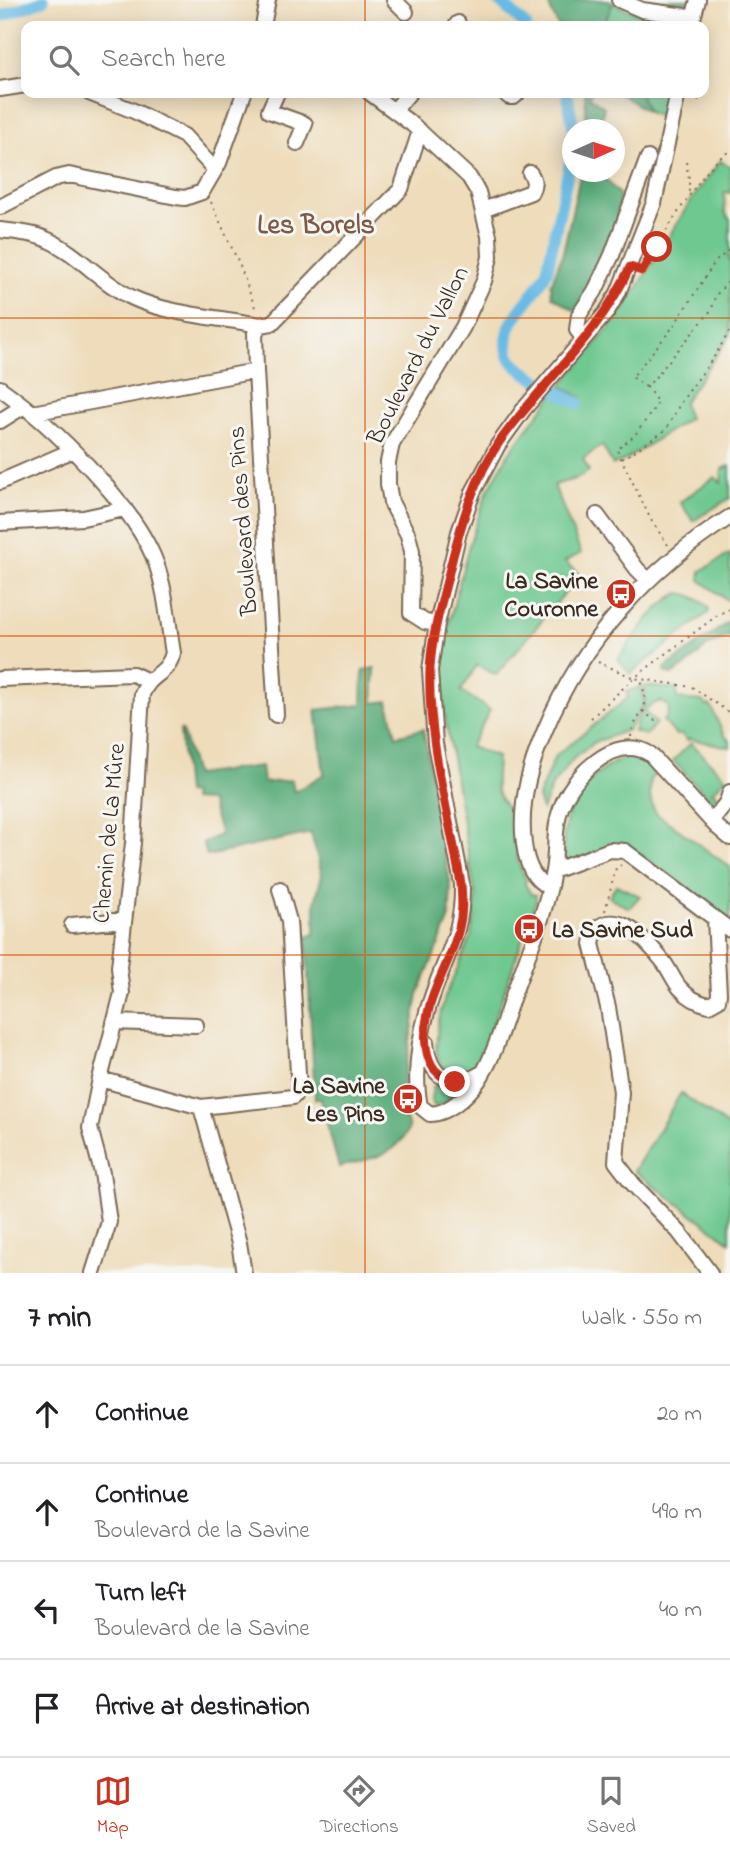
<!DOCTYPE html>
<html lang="en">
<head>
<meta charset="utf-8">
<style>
	:root { --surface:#fff; --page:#f2f2f2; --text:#202124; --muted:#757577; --line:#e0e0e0; --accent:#c8321e }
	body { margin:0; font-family:"Indie Flower",sans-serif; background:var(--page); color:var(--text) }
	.compass { position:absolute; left:562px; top:119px; width:63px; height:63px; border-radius:50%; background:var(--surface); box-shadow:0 4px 18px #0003; rotate:87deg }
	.stop { position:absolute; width:21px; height:21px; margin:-16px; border:5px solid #c8321e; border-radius:50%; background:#fff }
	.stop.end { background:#c8321e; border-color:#fff; box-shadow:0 2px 7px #0008 }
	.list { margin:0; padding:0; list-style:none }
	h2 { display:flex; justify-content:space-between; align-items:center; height:91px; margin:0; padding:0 28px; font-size:30px }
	h2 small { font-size:23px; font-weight:400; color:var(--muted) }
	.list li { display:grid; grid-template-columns:46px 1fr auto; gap:21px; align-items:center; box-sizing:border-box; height:98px; padding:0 28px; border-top:2px solid var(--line) }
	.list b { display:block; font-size:26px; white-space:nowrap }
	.list p { margin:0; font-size:23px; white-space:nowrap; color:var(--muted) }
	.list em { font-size:23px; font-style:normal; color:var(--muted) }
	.icon { flex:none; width:38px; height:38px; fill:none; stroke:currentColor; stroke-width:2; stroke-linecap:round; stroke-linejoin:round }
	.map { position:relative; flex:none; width:730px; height:1273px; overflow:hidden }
	.search { position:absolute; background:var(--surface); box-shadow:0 4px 18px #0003; left:21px; right:21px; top:21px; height:77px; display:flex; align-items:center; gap:18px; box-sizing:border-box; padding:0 24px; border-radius:14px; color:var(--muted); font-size:26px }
	.sheet { height:483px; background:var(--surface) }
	nav { display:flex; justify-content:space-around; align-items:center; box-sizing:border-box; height:98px; border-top:2px solid var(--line); background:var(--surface); font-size:19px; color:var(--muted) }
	nav a { display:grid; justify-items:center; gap:4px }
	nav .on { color:var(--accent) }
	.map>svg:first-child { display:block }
</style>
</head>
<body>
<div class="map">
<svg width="730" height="1273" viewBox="0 0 730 1273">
	<rect width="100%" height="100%" fill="#f6f6f2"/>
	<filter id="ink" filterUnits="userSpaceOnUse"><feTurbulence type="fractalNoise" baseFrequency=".0143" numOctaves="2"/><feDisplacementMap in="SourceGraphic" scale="14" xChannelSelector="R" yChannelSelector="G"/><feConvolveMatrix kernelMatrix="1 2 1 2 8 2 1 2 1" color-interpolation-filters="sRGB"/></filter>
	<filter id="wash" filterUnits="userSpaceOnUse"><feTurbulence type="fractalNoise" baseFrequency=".00686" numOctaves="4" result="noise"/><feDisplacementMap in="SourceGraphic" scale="28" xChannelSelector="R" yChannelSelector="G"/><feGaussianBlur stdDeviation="1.57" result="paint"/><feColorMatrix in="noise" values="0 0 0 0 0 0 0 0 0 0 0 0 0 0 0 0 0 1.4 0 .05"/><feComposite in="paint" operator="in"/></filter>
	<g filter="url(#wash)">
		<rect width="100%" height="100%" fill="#eedcba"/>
		<path fill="#6ec890" stroke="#547957" stroke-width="2" d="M 628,0 L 690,0 L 687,10 L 653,7 Z
			M 613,3 L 625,9 L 679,20 L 678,26 L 603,26 Z
			M 640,93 L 666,93 L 661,117 L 648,112 Z
			M 720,161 L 730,166 L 730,193 L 724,192 L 725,212 L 730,220 L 730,252 L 728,257 L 730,258 L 730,336 L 683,403 L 689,418 L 625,460 L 613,465 L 602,445 L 583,459 L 589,471 L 578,478 L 554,485 L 581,553 L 565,562 L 580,575 L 496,675 L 477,665 L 461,691 L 490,710 L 470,747 L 497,757 C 497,768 494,781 497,791 C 501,803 513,812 515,825 C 519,850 512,855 526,879 L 525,884 L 531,894 L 536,895 L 536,900 L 482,1056 L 469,1071 L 460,1074 L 451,1073 L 440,1064 L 436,1049 L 438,1024 L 445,997 L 471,937 L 476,899 L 444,711 L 443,659 L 447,631 L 469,545 L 487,492 L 509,453 L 553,395 L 575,406 L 581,397 L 561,386 L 625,308 L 690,202 Z
			M 730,466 L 730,498 L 693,521 L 680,502 L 715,477 L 721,483 L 722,469 Z
			M 730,554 L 730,600 L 727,600 L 700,580 L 701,571 Z
			M 679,593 C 689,593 701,601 708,607 L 709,612 L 630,674 L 618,659 C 635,637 653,606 679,593 Z
			M 644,686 L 677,689 L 677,699 L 702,701 L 707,706 L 710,705 L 724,735 L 730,741 L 730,747 L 689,739 L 687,741 L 682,735 L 676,735 L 663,721 L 667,716 L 669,707 L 661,701 L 651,705 L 645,712 L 656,723 L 646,735 L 634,732 C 637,710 650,714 644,686 Z
			M 640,687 L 644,703 L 628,730 L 595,742 L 574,758 L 553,784 L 542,810 L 538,797 L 555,756 L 628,698 L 626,692 Z
			M 691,743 L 726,778 L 712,792 L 717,794 L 713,805 L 709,807 L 702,802 L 707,796 L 673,761 Z
			M 631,755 L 642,756 L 657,773 L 651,778 C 649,791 649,803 657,814 L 730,867 L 730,921 L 630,847 L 568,861 C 562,853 563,844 564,834 C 568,796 596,768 631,755 Z
			M 616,885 L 640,896 L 629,908 L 609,897 Z
			M 437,1085 L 452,1093 C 448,1100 442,1107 434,1106 L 431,1100 L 433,1087 Z
			M 681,1093 L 730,1128 L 730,1242 L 634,1171 Z"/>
		<path fill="#5aac7a" stroke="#4a6b4c" stroke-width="2" d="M 549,0 L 608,0 L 613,3 L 603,26 L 558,26 L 549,6 Z
			M 585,93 L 591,93 L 590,97 L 604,107 L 600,129 L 586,129 Z
			M 619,93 L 640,93 L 648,112 Z
			M 581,172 L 599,172 L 620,195 L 615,235 L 595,286 L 577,312 L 552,296 L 551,285 L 563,252 Z
			M 730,621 L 730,636 L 709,645 L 687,665 L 671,675 L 665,672 L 665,668 Z
			M 375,668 L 373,703 L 388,701 L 396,736 L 423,729 L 451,888 L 449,920 L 418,994 L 403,1084 L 403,1110 L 409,1128 C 396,1158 369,1158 339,1167 L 320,1099 L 315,1099 L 306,937 L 315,934 L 315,902 L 322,875 L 311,833 L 207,856 L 203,843 L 221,834 L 210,801 L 192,800 L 192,794 L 186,793 L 180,730 L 182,730 L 195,775 L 261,766 L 263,783 L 292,780 L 294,792 L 324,774 L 316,710 L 362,705 L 363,670 Z"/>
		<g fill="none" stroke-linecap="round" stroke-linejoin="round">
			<path stroke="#69bbe4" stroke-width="12" d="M 498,0 L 526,26
				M 0,17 L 43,0
				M 567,93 L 574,130
				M 572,153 L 547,271 C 539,289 526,301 516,316 C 507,328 503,349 513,362 C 522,374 563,394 578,403"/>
		</g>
	</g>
	<g filter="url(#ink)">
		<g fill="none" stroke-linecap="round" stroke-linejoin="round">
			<g stroke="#7a6855" stroke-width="18">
				<path id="minor" d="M 394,0 L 406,12
					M 619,0 L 642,10 L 693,17
					M 263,26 L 268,0
					M 456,26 L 458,23
					M 691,26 L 698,0
					M 0,89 L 26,85
					M 89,93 L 134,111 L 184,136 L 215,170
					M 277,93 L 269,111 L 305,124 L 297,143
					M 370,93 L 413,125 L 469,177 L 478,192 L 489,236 L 490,257 L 484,281 L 463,327 L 392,444 L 388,462 L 388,484 L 391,502 L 408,535 L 412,551 L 411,613 L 425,622 L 437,624
					M 505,93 L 509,97 L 514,97 L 518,93
					M 678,93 L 654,203 L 618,293 L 606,313 L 524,409 L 498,445 L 473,492 L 459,532 L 437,624 L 430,670 L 435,744 L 462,884 C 463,929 450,948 435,988 C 422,1022 412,1069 420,1106 L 430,1114 C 450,1114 474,1090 483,1073 C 497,1049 504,1020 514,993 C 528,954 546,913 553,871 C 557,850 553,828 561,808 C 572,777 615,732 650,754 L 716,826 L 730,838
					M 395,110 L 409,93
					M 0,207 L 56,178 L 69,175 L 176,197 L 185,198 L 202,192 L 219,163 L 244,93
					M 483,210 L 531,192 C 535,185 535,180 530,173
					M 0,230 C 15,232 34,233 48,240 C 79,254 101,283 133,298 C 167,314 221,318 260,325 L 272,323 L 401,189 L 420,131
					M 260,325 L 255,333 L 256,371 L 276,715
					M 584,339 L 577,330 L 579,315 L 595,291 L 612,255 L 648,158
					M 0,388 C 51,424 134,504 156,563 C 166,591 168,623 173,653 C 167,676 151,672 142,694 L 133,843 L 119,967 L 122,993 L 100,1079 L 201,1107 L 239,1243 L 244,1273
					M 32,413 L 256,371
					M 0,421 L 24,406
					M 0,482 L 71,451
					M 597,515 L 637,569 L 648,580
					M 0,523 L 83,518 L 125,509
					M 0,679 L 133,674 L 148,681
					M 712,821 L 727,802 L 730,792
					M 553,871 L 610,850 L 625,851 L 730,930
					M 549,887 C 529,879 524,852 523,833 C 521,796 531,764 545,730 C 582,641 649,568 730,517
					M 72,925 L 124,920
					M 114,1022 L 196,1025
					M 426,1042 C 429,1075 449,1092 480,1074
					M 201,1107 L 293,1097 L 299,1090 L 289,921 L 280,889
					M 93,1273 L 109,1222 L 102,1173 L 90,1128 L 100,1079
					M 710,1273 L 679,1232 L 633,1184 L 616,1162 L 621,1092 L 608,1007 L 592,944 L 595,930 C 618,908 647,941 662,960 C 669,968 673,980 680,988 C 687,996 698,1003 709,1005 L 718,1000 L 719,994 L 715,919"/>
			</g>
			<path stroke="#7a6855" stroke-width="2" stroke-dasharray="2 5" stroke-linecap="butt" d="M 691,98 L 699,100
				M 686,162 L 689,179 L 689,197
				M 211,202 L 240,266 L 256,310
				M 640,271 L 642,271 C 659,244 704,163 730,151
				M 646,387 L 632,377 L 673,327 L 715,262 L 730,249
				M 622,459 L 666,430 L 681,402 L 716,354 L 730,330
				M 668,545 L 651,520 L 617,450 L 635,435 L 658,403 L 647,387 L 700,324 L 712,309 L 715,296 L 730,280
				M 598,662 L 634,678 L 692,687 L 730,713
				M 643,711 L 659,724
				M 591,718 L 634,678 L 719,614 L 730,609
				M 631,737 C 633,720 642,717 645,704 C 646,697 643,688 641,680
				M 605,911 L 616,868 L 621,865"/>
			<use href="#minor" stroke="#fff" stroke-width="14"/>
		</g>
	</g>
	<g fill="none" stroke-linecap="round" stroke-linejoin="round" filter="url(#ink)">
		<path stroke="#c8321e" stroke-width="9" d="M 455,1082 C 437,1076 429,1067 426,1047 C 421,999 449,971 459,928 C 463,913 462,899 461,884 C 449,814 427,739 430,668 C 432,633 443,598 451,564 C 462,521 474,478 500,441 C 543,382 600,333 630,267 L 642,271 L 657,247"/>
	</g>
	<path fill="none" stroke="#d7540e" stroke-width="2" stroke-opacity="0.55" d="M 365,0 L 365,26M 365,93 L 365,1273M 0,318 L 730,318M 0,636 L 730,636M 0,955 L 730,955"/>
	<defs>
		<g id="bus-disc" transform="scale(1.575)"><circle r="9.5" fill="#c8321e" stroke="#f6f6f2"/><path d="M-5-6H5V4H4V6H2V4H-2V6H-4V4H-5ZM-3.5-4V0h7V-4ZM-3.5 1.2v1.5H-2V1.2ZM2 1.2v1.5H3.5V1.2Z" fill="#fff"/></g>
	</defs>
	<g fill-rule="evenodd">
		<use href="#bus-disc" x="621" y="594"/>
		<use href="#bus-disc" x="529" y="929"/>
		<use href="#bus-disc" x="408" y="1099"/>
	</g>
	<g text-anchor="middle" stroke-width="6" stroke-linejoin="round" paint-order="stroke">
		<g font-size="24" fill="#3b2a1e" stroke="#f6f6f2">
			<text transform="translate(417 355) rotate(-63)" y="8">Boulevard du Vallon</text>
			<text transform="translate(242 521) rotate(-94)" y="8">Boulevard des Pins</text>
			<text transform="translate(108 833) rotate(-85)" y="8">Chemin de La Mûre</text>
		</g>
		<g font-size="24" font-weight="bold" fill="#3b2a1e" stroke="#f6f6f2" text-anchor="end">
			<text x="598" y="588">La Savine<tspan x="598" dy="28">Couronne</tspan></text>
			<text x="552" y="937" text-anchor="start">La Savine Sud</text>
			<text x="385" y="1093">La Savine<tspan x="385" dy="28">Les Pins</tspan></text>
		</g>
		<g font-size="28" font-weight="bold" fill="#7c5a45" stroke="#f6f6f2">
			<text x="316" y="233">Les Borels</text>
		</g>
	</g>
</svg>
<svg class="compass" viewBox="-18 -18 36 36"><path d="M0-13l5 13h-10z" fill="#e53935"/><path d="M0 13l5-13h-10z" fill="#757577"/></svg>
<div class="stop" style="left:657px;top:247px"></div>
<div class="stop end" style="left:455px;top:1082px"></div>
<div class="search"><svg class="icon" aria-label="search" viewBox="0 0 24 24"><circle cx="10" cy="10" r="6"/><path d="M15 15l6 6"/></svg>Search here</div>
</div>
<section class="sheet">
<h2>7 min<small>Walk · 550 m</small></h2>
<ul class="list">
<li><svg class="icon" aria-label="ahead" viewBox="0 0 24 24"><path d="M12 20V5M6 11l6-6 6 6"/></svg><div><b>Continue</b></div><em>20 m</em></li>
<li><svg class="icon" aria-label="ahead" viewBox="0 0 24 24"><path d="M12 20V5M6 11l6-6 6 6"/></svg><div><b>Continue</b><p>Boulevard de la Savine</p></div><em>490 m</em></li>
<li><svg class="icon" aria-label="left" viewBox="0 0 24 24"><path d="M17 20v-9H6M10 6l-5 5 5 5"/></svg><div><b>Turn left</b><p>Boulevard de la Savine</p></div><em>40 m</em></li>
<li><svg class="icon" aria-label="arrive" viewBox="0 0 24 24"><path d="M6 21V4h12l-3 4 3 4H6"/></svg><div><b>Arrive at destination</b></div></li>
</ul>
</section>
<nav>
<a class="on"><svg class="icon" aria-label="map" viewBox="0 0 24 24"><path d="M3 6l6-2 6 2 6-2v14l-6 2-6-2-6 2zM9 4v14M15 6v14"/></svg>Map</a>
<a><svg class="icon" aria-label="directions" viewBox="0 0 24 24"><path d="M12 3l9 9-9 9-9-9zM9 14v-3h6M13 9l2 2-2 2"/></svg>Directions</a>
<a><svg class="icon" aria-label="saved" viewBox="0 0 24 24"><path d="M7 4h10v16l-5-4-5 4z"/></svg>Saved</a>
</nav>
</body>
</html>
